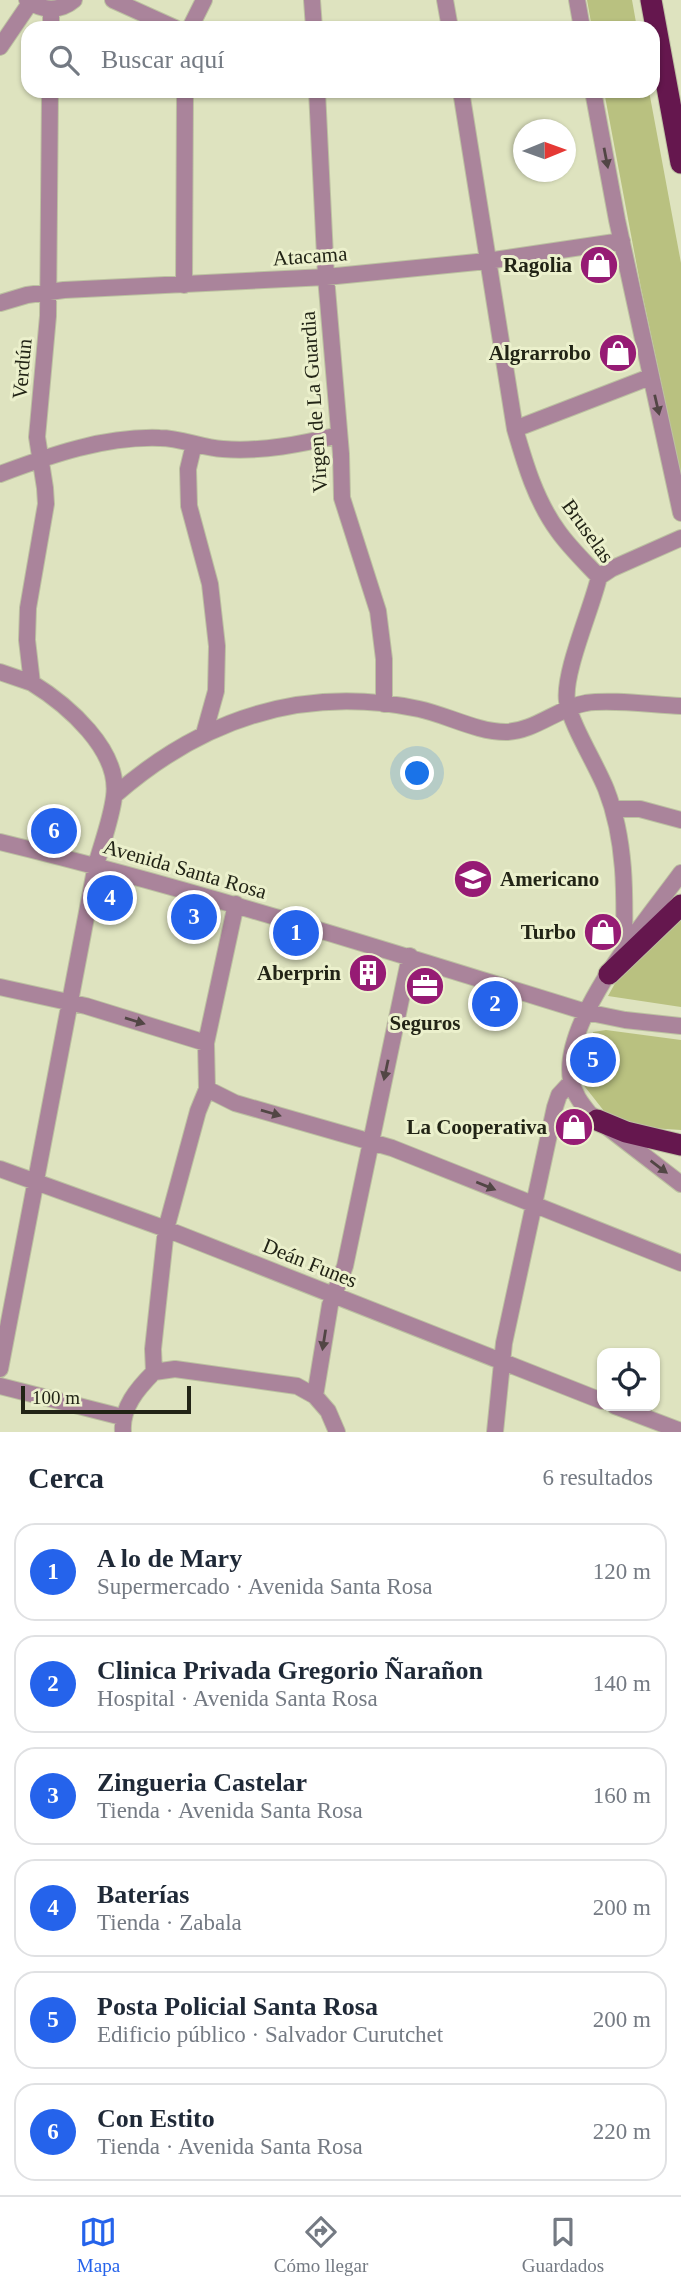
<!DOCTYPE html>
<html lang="es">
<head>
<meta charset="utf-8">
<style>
	:root { --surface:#fff; --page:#f6f6f7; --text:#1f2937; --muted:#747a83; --line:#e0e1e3; --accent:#2563eb }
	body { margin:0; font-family:Georgia,serif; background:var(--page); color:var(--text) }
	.controls { position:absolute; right:21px; bottom:21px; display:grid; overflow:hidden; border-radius:14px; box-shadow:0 2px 5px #0004 }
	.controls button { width:63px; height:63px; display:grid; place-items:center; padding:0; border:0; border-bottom:2px solid var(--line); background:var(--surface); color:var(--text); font:35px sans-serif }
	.compass { position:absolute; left:513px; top:119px; width:63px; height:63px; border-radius:50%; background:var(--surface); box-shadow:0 2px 5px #0004; rotate:89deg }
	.scale { position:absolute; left:21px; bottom:18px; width:170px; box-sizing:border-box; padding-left:7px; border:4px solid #222416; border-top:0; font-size:19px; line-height:24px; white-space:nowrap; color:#222416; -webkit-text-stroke:5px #ebf0cc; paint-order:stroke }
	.you { position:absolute; left:418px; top:774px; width:24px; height:24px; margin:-18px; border:5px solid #fff; border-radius:50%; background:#1a73e8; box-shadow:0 0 0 10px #1a73e833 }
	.badge { display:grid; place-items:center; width:46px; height:46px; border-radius:50%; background:var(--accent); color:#fff; font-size:23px; font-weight:700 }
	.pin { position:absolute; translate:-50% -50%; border:4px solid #fff; box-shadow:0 2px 7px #0006 }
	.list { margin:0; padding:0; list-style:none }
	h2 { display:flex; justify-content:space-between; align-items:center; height:91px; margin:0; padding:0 28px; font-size:30px }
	h2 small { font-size:23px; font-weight:400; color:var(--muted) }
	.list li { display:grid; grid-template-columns:46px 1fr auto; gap:21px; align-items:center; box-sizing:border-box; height:98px; margin:0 14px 14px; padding:0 14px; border:2px solid var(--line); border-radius:21px }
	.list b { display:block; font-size:26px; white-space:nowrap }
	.list p { margin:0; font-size:23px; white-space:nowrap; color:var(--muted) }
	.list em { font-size:23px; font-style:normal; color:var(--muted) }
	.icon { flex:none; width:38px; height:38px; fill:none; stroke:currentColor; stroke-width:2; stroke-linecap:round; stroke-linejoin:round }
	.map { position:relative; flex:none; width:681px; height:1432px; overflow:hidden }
	.search { position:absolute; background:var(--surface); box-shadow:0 2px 5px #0004; left:21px; right:21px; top:21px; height:77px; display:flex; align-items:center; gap:18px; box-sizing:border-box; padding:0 24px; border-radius:21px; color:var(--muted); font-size:26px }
	.sheet { height:763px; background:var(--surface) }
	nav { display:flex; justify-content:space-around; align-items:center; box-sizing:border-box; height:98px; border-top:2px solid var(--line); background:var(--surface); font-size:19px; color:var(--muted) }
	nav a { display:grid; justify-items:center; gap:4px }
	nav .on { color:var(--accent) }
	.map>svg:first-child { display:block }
</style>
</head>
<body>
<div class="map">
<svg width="681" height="1432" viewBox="0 0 681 1432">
	<rect width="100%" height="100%" fill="#dee3bf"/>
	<path fill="#b9c180" d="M 587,0 L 632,0 L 637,28 L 592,28 Z
		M 604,91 L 649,91 L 681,263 L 681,475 L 641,288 Z
		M 681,913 L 681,1007 L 608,996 L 618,978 Z
		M 606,1030 L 681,1040 L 681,1130 L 636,1127 L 604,1111 L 582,1083 L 593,1032 Z"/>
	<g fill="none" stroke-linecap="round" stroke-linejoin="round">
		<g stroke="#bcc1a1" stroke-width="18">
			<path id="minor" d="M 27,0 C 42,11 60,12 74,0
				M 113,0 L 175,28
				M 312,0 L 314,28
				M 445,0 L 450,28
				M 577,0 L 582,28
				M 51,28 L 51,9
				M 190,28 L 204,0
				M 0,47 L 30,3
				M 317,91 L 326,277 L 341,454 L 342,498 L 378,611 L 384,659 L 384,704
				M 461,91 L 515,429 C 525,464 536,501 558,531 C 570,548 585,562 599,577
				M 593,91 L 617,220 L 681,513
				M 184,285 L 185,91
				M 0,303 L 27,295 L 64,290 L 326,277 L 487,261 L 622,241
				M 515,429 L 650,377
				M 194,444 L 188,469 L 189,506 L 210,584 L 217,646 L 216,691 L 204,734
				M 0,474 C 51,455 105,436 160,438 C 181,438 202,448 223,449 C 262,452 302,444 339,435
				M 599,577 C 592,608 563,673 567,701 C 571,725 596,764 606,789 C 626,840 625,895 624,948
				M 599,577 L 611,569 L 681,538
				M 0,672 L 32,683
				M 115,795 C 203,718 303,685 419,709 C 447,715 477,732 506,732 C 535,731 558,708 586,703 C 612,699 653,705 681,706
				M 613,809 L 640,809 L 681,820
				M 0,842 C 198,890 391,952 586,1012 L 625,1020 L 681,1026
				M 681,873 C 647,920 560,1021 571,1080 C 574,1094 581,1103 589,1113 L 681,1184
				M 0,987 L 86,1006 L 206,1043
				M 207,1089 L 235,1103 L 392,1148 L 681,1263
				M 0,1169 L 166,1229 L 602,1401
				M 0,1369 L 96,865 C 102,843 111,820 114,797 C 121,750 66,704 32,683 L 27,640 L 28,608 L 46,504 L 45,488 L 37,437 L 48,316 L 50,91
				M 154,1372 L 175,1369 L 297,1386 L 315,1396 L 328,1411 L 337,1432
				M 0,1386 L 122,1417
				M 315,1396 L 330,1305 L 345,1266 L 410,956
				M 615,1406 L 681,1431
				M 123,1432 C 121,1408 137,1389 154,1372 L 153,1349 L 166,1229 L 198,1111 L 207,1089 L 206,1043 L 236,904
				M 495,1432 L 504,1343 L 555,1107 L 559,1095 L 571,1082"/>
		</g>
		<g stroke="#bcc1a1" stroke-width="23">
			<path id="highway" d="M 651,0 L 681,163
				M 609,974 L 681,905
				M 597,1120 L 626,1132 L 681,1145"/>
		</g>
		<use href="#minor" stroke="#aa849b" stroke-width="16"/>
		<use href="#highway" stroke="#65174e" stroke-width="21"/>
	</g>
	<defs><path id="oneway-solid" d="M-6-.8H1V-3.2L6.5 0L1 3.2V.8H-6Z" transform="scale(1.75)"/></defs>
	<g fill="#524645">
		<use href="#oneway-solid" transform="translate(606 158) rotate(79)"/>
		<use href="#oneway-solid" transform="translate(657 405) rotate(77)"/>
		<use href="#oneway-solid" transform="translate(135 1021) rotate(17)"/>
		<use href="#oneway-solid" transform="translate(386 1070) rotate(102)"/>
		<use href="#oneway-solid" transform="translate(271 1113) rotate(16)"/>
		<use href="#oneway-solid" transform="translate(659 1167) rotate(37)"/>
		<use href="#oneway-solid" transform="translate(486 1186) rotate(22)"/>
		<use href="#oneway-solid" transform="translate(324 1340) rotate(99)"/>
	</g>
	<defs>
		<g id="shop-disc" transform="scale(2.0125)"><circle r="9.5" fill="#961b74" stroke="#ebf0cc"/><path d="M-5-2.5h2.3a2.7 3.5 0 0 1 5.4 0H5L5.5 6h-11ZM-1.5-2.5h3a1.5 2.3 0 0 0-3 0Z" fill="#fff"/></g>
		<g id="school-disc" transform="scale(2.0125)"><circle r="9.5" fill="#961b74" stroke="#ebf0cc"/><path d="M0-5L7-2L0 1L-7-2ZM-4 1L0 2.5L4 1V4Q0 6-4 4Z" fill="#fff"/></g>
		<g id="building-disc" transform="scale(2.0125)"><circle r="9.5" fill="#961b74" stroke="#ebf0cc"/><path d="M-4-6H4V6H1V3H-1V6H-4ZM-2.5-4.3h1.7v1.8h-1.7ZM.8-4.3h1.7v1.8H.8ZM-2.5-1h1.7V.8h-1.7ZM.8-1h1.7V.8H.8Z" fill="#fff"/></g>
		<g id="office-disc" transform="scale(2.0125)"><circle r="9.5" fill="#961b74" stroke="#ebf0cc"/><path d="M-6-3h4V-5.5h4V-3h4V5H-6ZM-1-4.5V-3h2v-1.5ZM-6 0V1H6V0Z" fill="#fff"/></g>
	</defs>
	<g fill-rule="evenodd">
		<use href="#shop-disc" x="599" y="265"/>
		<use href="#shop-disc" x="618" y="353"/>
		<use href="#school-disc" x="473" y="879"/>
		<use href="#shop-disc" x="603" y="932"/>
		<use href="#building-disc" x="368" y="973"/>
		<use href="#office-disc" x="425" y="986"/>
		<use href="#shop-disc" x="574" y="1127"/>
	</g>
	<g text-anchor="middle" stroke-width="6" stroke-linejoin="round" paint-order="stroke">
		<g font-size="21" fill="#222416" stroke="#ebf0cc">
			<text transform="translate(310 256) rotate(-4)" y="7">Atacama</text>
			<text transform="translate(22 369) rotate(-85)" y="7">Verdún</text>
			<text transform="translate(314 402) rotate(-94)" y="7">Virgen de La Guardia</text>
			<text transform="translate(588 531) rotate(54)" y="7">Bruselas</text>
			<text transform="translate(185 869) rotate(16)" y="7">Avenida Santa Rosa</text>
			<text transform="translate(310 1263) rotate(22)" y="7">Deán Funes</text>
		</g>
		<g font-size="21" font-weight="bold" fill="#222416" stroke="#ebf0cc" text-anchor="end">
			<text x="572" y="272">Ragolia</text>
			<text x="591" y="360">Algrarrobo</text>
			<text x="500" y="886" text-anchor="start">Americano</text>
			<text x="576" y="939">Turbo</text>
			<text x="341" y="980">Aberprin</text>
			<text x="425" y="1030" text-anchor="middle">Seguros</text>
			<text x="547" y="1134">La Cooperativa</text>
		</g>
	</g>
</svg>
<div class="controls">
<button><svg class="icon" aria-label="locate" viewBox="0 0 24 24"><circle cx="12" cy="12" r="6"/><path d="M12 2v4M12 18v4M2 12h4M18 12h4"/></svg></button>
</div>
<svg class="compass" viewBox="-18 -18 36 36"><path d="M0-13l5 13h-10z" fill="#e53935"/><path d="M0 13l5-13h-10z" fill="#747a83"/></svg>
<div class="scale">100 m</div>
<div class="you"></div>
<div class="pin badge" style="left:296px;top:933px">1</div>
<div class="pin badge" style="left:495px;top:1004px">2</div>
<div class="pin badge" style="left:194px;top:917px">3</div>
<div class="pin badge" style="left:110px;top:898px">4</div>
<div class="pin badge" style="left:593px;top:1060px">5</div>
<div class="pin badge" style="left:54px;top:831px">6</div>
<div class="search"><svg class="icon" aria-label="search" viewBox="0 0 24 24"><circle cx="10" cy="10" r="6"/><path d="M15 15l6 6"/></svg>Buscar aquí</div>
</div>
<section class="sheet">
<h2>Cerca<small>6 resultados</small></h2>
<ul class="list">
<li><span class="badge">1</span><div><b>A lo de Mary</b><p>Supermercado · Avenida Santa Rosa</p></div><em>120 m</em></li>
<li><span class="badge">2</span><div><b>Clinica Privada Gregorio Ñarañon</b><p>Hospital · Avenida Santa Rosa</p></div><em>140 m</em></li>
<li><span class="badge">3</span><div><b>Zingueria Castelar</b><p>Tienda · Avenida Santa Rosa</p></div><em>160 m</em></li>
<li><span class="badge">4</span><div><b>Baterías</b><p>Tienda · Zabala</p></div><em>200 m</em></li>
<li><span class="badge">5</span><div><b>Posta Policial Santa Rosa</b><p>Edificio público · Salvador Curutchet</p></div><em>200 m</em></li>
<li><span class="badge">6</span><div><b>Con Estito</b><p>Tienda · Avenida Santa Rosa</p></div><em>220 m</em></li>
</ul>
</section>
<nav>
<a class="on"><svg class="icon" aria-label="map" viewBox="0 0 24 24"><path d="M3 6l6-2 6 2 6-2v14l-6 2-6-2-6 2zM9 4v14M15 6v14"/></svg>Mapa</a>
<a><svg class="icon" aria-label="directions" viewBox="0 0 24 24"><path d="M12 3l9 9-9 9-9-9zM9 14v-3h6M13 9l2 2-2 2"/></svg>Cómo llegar</a>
<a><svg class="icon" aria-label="saved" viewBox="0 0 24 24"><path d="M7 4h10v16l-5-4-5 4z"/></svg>Guardados</a>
</nav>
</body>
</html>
